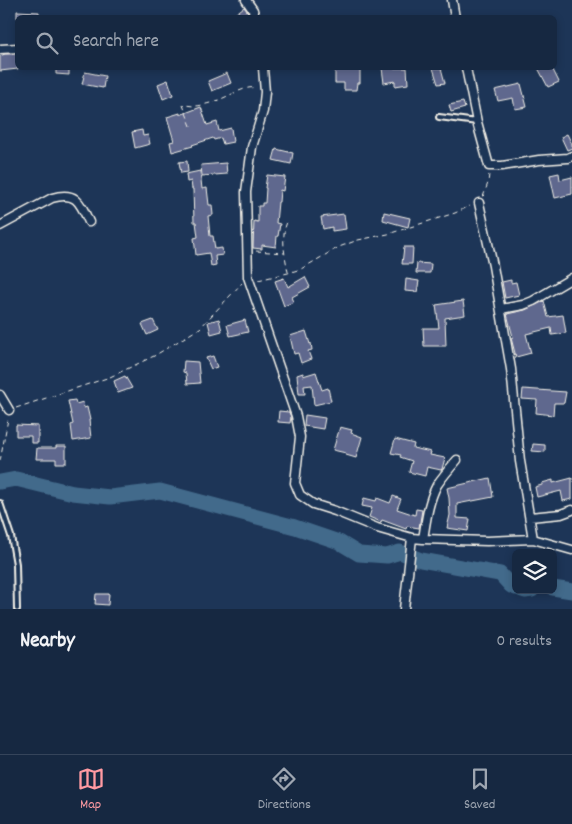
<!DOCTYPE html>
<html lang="en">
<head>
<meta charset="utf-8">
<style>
	:root { --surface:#162841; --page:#23344c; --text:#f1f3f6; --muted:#9ea6b1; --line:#35445a; --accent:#ff9aa2 }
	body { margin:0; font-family:Dekko,sans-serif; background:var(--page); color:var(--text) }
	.controls { position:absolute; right:15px; bottom:15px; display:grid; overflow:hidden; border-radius:8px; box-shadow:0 2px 8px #0003 }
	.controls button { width:45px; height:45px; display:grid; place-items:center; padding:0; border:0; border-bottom:1px solid var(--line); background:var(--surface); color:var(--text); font:25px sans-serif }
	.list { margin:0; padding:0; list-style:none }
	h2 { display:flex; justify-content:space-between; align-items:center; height:65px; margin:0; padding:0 20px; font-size:21px }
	h2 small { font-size:16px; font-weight:400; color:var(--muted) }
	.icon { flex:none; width:28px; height:28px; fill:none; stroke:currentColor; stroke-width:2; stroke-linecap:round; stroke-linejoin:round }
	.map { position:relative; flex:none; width:572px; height:609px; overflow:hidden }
	.search { position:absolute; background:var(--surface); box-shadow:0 2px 8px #0003; left:15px; right:15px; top:15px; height:55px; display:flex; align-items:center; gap:12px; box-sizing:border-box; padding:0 18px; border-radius:8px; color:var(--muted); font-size:19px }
	.sheet { height:145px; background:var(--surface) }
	nav { display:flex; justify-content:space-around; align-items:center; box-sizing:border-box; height:70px; border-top:1px solid var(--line); background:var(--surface); font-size:14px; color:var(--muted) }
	nav a { display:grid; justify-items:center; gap:2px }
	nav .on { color:var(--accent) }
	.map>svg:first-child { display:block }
</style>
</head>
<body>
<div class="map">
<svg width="572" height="609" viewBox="0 0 572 609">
	<rect width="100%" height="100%" fill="#1d3557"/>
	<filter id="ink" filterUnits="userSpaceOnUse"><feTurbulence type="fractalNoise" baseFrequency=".02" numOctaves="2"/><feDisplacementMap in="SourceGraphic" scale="10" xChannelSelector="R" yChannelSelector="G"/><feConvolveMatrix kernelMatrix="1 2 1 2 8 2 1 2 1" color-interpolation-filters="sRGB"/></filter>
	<g filter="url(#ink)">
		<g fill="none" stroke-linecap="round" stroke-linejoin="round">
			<path stroke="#436b8b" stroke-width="15" d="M 0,482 L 16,479 L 73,493 L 110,497 L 160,491 L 295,527 L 339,542 L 359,554 L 387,556 L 400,552 L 421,560 L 500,574 L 511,586 L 516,588
				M 553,588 L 572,591
				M 522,590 L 525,591 L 532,590"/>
		</g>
		<path fill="#5e678e" stroke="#f4f1e8" d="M 244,7 L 248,12 L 249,18 L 230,18 Z
			M 17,11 L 39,12 L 39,18 L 17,18 Z
			M 5,54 L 18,54 L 18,69 L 0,71 L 0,56 Z
			M 56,68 L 69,68 L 69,75 L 56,74 Z
			M 335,68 L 360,68 L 360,83 L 357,83 L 356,90 L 344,90 L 344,83 L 335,83 Z
			M 382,68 L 407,68 L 408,84 L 395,86 L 395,81 L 384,83 Z
			M 433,68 L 441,68 L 445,83 L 438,84 Z
			M 538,68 L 552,68 L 559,82 L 548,87 Z
			M 85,72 L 105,76 L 103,88 L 82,84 Z
			M 227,73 L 231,83 L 212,91 L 208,81 Z
			M 168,80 L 173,95 L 163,99 L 158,84 Z
			M 521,84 L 527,107 L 515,109 L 513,98 L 498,101 L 495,90 Z
			M 463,102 L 465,108 L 451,112 L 449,105 Z
			M 201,107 L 207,125 L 217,122 L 219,131 L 231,128 L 233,142 L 223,144 L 221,138 L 214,140 L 213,138 L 192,145 L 193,146 L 172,152 L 170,142 L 174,141 L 167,117 L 180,113 L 180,115 Z
			M 142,130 L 143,136 L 148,135 L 150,144 L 135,148 L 132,132 Z
			M 567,134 L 572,144 L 572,148 L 567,150 L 561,137 Z
			M 276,149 L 293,153 L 291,164 L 273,160 Z
			M 187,161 L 188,172 L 181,173 L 179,162 Z
			M 226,163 L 227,174 L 202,176 L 201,165 Z
			M 200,171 L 202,189 L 207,188 L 209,205 L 212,205 L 213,215 L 208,216 L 210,236 L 213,236 L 215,249 L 222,248 L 223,255 L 215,256 L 216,265 L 211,266 L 209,253 L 196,255 L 194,238 L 198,237 L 196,222 L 194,222 L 193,189 L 192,189 L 191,181 L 187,182 L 186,174 Z
			M 559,173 L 560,180 L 572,177 L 572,194 L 555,198 L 550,175 Z
			M 267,175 L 285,177 L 283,191 L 280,190 L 279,202 L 278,202 L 276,223 L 280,224 L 278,236 L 277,236 L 276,247 L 262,245 L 262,249 L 253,248 L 254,221 L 258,222 L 258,206 L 262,206 L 262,203 L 265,203 L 266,188 L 265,188 Z
			M 384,212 L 410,218 L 408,227 L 383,220 Z
			M 344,214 L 346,229 L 332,231 L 332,227 L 323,229 L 321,217 Z
			M 404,247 L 413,247 L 412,264 L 402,264 Z
			M 417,263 L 431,264 L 430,273 L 416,273 Z
			M 305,277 L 310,287 L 292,297 L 294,302 L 284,306 L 275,281 L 284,278 L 288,287 Z
			M 406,279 L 419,281 L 417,292 L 405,291 Z
			M 511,280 L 511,283 L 516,282 L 519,295 L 505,298 L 502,282 Z
			M 463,301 L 465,315 L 445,318 L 446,346 L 424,346 L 423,328 L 439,328 L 436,305 Z
			M 544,301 L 548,317 L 563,315 L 566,333 L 552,335 L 551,328 L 526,334 L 531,353 L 516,357 L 511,338 L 513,337 L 507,314 L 525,310 Z
			M 219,319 L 222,331 L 211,334 L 208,322 Z
			M 153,320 L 158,330 L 147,335 L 142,324 Z
			M 245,320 L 248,332 L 230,336 L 227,325 Z
			M 306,331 L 310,344 L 311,343 L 312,350 L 308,351 L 311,359 L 301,363 L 298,353 L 294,354 L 290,336 Z
			M 213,356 L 217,367 L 211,369 L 206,358 Z
			M 184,361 L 198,362 L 200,383 L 187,384 L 186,373 L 183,372 Z
			M 316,372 L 322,390 L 328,388 L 331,401 L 314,405 L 312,385 L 304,386 L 305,394 L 299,394 L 297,375 L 303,373 L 303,376 Z
			M 125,376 L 132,388 L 118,393 L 114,381 Z
			M 523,389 L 566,392 L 564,403 L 554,403 L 553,415 L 536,413 L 537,400 L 522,399 Z
			M 75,400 L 76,404 L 83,402 L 84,408 L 87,407 L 90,420 L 89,420 L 91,438 L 73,441 L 71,425 L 73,424 L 68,401 Z
			M 279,411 L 289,412 L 291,417 L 290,423 L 278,422 Z
			M 305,415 L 325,418 L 323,429 L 304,426 Z
			M 16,425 L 38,426 L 38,443 L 31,443 L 31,436 L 16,436 Z
			M 340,427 L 352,430 L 351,433 L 362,437 L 356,458 L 346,455 L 346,453 L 333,450 Z
			M 395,439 L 414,444 L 413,448 L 431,452 L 430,455 L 445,458 L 442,469 L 441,470 L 427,467 L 425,476 L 409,472 L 412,461 L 400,457 L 401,455 L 391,453 Z
			M 533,444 L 545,445 L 545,452 L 532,451 Z
			M 56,446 L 66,446 L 66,463 L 56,463 L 56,459 L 36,459 L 37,448 L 56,448 Z
			M 490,478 L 493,497 L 457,504 L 457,518 L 470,519 L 468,531 L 447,528 L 450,515 L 449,498 L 447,488 Z
			M 572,478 L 572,499 L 563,501 L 561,491 L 537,497 L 535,487 L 542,485 L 542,483 L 553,480 L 553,483 Z
			M 393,496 L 401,499 L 397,509 L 415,515 L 416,509 L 422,510 L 419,528 L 407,526 L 406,529 L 382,520 L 381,522 L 369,517 L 372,508 L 362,506 L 364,498 L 376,501 L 377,498 L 390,503 Z
			M 96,594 L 109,594 L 108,605 L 95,604 Z"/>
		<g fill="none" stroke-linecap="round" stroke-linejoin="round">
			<g stroke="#f4f1e8" stroke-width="8">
				<path id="service" d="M 439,117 L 477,122
					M 0,503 L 11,536 L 16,564 L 17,609"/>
			</g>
			<g stroke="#f4f1e8" stroke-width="11">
				<path id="minor" d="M 246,0 L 253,10 L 255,18
					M 452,0 L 455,18
					M 0,49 L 18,48
					M 263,68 L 265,92 L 263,111 L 252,147 L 246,192 L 248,277 L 296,416 L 300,437 L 295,483 L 300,495 L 313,504 L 335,511 L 377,528 L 412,538 L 423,539 L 487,541 L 533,539 L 572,550
					M 466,68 L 477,122 L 489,166 L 502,166 L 539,160 L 568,158 L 572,156
					M 479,203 L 493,266 L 511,369 L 520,461 L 533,539
					M 0,226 L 52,198 C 76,191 80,202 89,222
					M 501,309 L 523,305 L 533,301 L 572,278
					M 0,395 L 9,410
					M 530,517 L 561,514 L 572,510
					M 423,539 C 426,521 428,502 437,485 C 443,476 450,468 457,460
					M 404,609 L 412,538"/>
			</g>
			<path stroke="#f4f1e8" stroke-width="1" stroke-dasharray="5 4" stroke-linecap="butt" d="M 191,126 L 183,105 C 187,105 191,106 195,106 C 200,106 206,104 210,103 C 223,100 245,85 255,88
				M 483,197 L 488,183 L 489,174
				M 256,251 L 284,253
				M 288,272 C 285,256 280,235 288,220
				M 258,280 L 288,273 L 301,269 L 339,247 L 358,240 L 388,234 L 455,213 L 470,206
				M 16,408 L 110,377 L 154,356 L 200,328 L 242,283
				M 0,461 L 8,419"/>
			<use href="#service" stroke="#1d3557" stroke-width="4"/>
			<use href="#minor" stroke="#1d3557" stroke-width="8"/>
		</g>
	</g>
</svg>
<div class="controls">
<button><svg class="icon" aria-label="layers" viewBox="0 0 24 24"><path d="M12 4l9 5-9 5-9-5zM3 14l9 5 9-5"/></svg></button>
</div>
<div class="search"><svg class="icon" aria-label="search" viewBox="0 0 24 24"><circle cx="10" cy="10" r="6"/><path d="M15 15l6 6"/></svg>Search here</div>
</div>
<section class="sheet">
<h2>Nearby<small>0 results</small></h2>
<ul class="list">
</ul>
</section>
<nav>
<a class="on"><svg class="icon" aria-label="map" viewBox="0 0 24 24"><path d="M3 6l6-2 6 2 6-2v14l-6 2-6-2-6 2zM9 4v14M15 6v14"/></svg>Map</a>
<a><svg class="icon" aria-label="directions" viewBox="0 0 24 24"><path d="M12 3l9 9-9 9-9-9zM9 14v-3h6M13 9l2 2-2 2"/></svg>Directions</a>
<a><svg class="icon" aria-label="saved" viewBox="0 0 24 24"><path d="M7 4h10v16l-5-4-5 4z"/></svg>Saved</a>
</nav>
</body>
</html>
